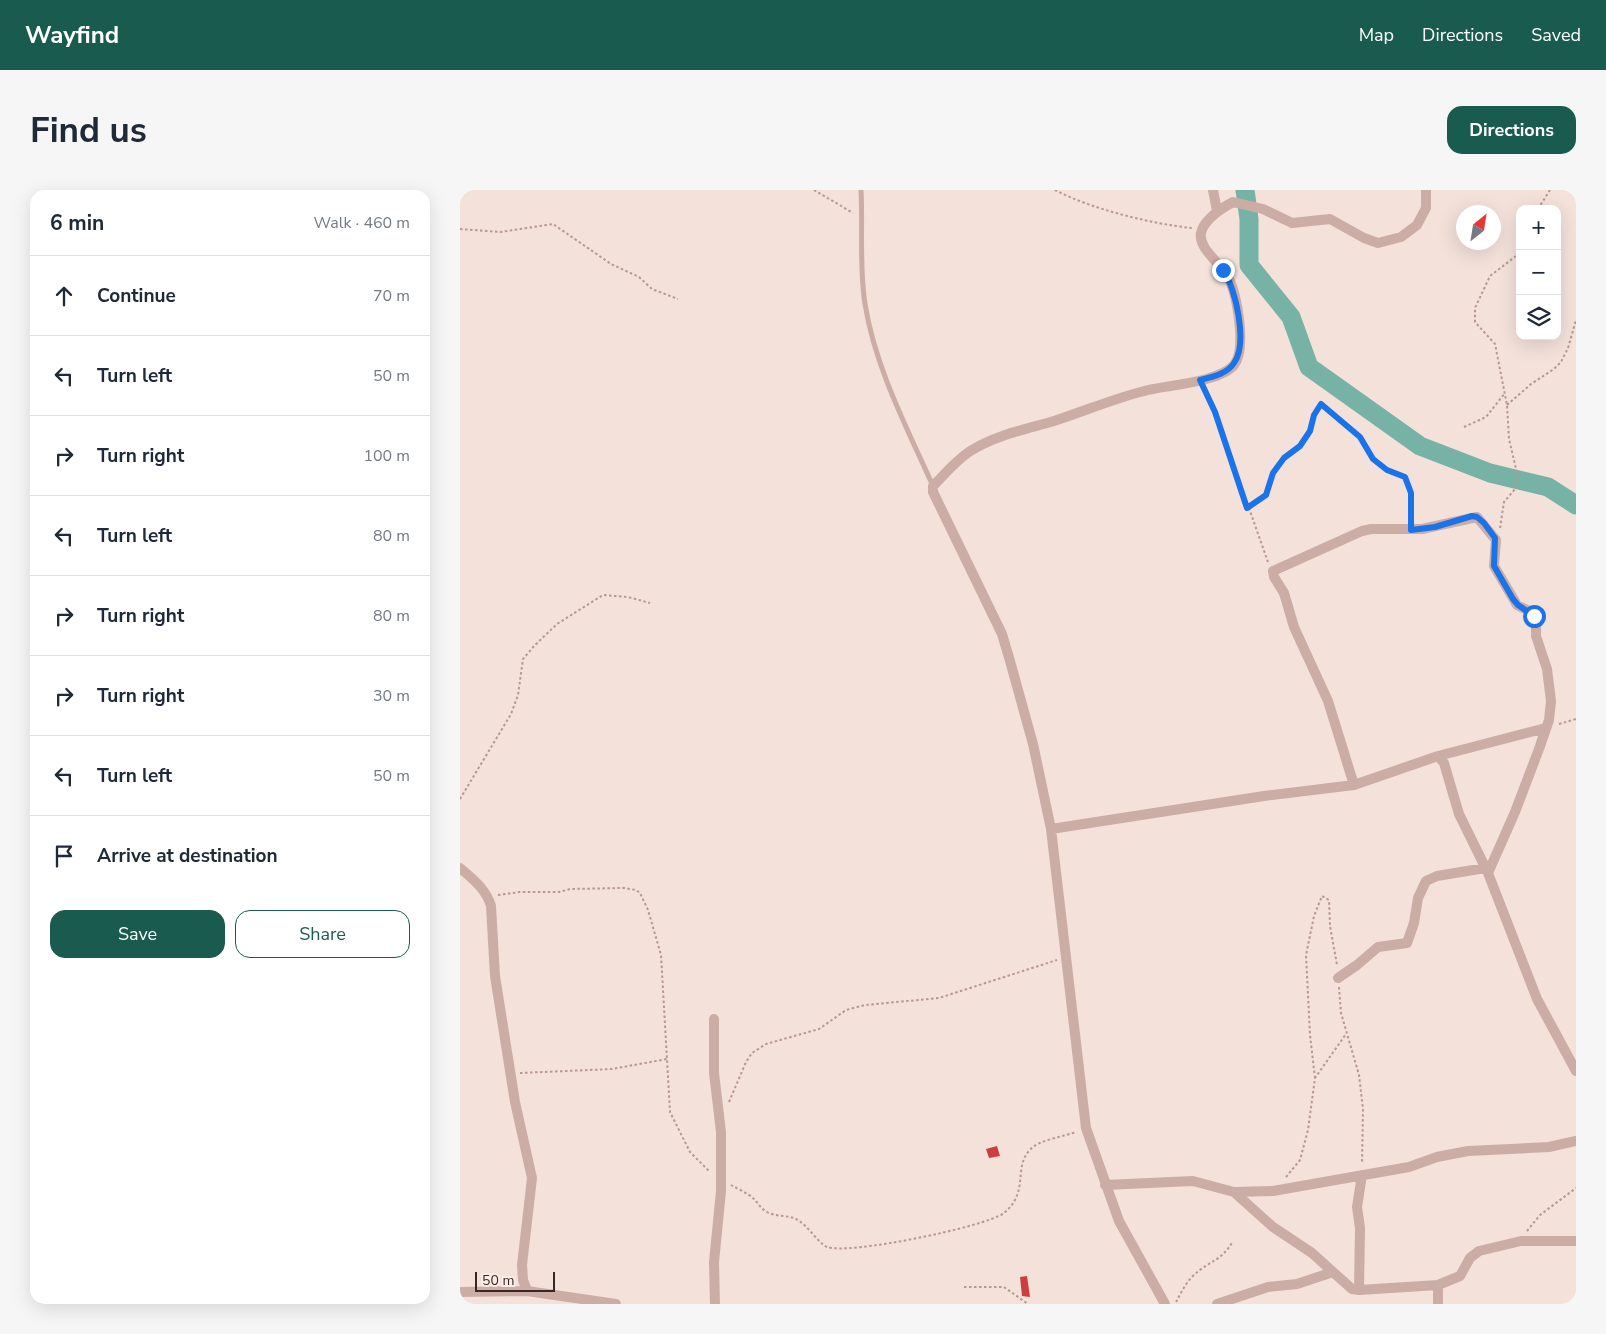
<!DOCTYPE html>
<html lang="en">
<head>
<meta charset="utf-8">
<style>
	:root { --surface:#fff; --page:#f6f6f7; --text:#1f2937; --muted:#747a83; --line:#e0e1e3; --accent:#1a5b4f }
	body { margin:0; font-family:"Nunito Sans",sans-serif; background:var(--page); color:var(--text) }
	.controls { position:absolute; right:15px; top:15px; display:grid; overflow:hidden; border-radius:10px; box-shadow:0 5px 20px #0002 }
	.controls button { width:45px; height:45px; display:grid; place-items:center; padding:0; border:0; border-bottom:1px solid var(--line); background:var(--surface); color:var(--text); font:25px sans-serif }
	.compass { position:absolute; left:996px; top:15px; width:45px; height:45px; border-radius:50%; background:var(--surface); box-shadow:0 5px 20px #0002; rotate:30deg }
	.scale { position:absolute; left:15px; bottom:12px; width:80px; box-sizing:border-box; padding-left:5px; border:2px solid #372827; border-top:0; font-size:14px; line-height:18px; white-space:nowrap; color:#372827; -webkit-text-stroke:4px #faece6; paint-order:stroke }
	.stop { position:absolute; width:15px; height:15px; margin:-11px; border:4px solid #1a73e8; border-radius:50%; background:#fff }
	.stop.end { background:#1a73e8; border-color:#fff; box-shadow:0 1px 5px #0008 }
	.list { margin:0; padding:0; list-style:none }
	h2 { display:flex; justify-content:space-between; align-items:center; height:65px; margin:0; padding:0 20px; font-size:21px }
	h2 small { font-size:16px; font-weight:400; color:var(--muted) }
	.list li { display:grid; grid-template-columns:32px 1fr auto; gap:15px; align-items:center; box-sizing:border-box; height:80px; padding:0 20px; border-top:1px solid var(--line) }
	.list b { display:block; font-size:19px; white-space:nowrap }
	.list em { font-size:16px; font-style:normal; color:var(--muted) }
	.actions { display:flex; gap:10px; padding:15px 20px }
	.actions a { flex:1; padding:11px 0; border:1px solid var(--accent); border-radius:15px; text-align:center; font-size:18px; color:var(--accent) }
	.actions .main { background:var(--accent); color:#fff }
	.icon { flex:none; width:28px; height:28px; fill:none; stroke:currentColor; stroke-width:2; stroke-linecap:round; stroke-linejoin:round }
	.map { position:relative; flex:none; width:1116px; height:1114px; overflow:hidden; border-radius:15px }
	header { display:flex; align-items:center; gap:30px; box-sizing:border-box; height:70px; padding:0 25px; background:var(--accent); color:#fff }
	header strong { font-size:24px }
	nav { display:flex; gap:28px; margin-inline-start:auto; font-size:18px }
	.intro { display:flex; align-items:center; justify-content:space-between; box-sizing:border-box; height:120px; padding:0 30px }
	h1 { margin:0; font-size:35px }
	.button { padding:12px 22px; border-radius:15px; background:var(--accent); color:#fff; font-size:18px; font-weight:700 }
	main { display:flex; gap:30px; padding:0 30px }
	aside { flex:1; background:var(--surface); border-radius:15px; box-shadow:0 5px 20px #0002 }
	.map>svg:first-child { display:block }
</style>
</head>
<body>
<header>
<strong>Wayfind</strong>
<nav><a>Map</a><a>Directions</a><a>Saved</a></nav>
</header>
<div class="intro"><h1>Find us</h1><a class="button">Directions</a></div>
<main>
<aside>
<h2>6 min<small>Walk · 460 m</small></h2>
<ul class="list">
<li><svg class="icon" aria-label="ahead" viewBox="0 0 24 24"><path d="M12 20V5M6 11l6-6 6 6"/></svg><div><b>Continue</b></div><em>70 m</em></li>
<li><svg class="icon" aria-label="left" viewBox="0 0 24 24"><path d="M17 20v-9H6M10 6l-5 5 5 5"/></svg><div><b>Turn left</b></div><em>50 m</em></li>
<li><svg class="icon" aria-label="right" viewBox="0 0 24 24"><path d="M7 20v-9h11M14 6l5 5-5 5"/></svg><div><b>Turn right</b></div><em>100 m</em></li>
<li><svg class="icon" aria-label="left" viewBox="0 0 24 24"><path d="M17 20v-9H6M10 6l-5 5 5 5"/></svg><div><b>Turn left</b></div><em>80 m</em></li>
<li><svg class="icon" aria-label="right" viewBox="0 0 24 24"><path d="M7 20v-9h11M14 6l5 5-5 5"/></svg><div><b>Turn right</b></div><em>80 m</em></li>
<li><svg class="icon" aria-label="right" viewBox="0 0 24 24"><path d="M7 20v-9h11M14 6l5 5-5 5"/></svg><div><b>Turn right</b></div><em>30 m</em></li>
<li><svg class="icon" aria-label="left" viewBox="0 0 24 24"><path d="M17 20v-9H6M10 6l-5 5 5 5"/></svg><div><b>Turn left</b></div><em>50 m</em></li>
<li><svg class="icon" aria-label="arrive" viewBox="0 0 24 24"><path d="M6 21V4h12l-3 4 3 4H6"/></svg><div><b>Arrive at destination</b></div></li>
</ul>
<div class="actions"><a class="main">Save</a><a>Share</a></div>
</aside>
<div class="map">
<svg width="1116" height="1114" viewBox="0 0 1116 1114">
	<rect width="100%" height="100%" fill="#f3e1da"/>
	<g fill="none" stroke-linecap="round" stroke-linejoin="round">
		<path stroke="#77b2a6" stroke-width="19" d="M 785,0 L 789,29 L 789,75 L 831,127 L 849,177 L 960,256 L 1030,283 L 1088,297 L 1116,315"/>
	</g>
	<path fill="#cd3e3e" d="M 537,956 L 540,966 L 529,968 L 526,959 Z
		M 567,1086 L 570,1107 L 562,1106 L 560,1087 Z"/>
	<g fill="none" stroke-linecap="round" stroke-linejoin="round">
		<path stroke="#b7978f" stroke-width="2" stroke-dasharray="2.5 2.5" stroke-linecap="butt" d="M 354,0 L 393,23
			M 595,0 C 631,19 692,34 732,38
			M 1078,19 L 1090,0
			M 0,39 L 40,42 L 93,34 L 151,74 L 179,87 L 192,99 L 218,109
			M 745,201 L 755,222 L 808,372
			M 1047,215 L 1071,194 L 1094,179 L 1101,172 L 1108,158 L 1116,130
			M 1004,237 L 1026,227 L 1045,203
			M 787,318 L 806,305 L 813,283 L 823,268 L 837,259 L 850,241 L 853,225 L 861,214 L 900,247 L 913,269 L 928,280 L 945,287 L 950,298 L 951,328
			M 1040,338 L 1044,312 L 1055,299 L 1057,283 L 1049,249 L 1047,215 L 1035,154 L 1015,132 L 1015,118 L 1030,86 L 1060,63
			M 1099,534 L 1116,529
			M 0,609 L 51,524 L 58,505 L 63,469 L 75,455 L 97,434 L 143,405 L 168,407 L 190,413
			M 38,705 L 60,702 L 99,702 L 110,699 L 164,698 L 176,700 L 180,703 L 188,720 L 201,765 L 210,922 L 230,962 L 250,982
			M 879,797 L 881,823 L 899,885 L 903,919 L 902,974
			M 60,883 L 152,879 L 207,869
			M 855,888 L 850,845 L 846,765 L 854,726 L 862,706 L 869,710 L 870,736 L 877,775
			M 269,912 L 286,872 L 292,863 L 306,854 L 359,839 L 386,820 L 405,815 L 479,808 L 597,770
			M 826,987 L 840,970 L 848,940 L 855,888 L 886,844
			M 271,995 C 278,999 288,1003 294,1009 C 298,1013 301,1019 307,1022 C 316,1027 328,1025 336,1029 C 348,1035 357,1052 367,1057 C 389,1065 525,1037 544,1023 C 571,1001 551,975 573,957 C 581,950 605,946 616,942
			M 1067,1041 L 1080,1025 L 1116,998
			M 504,1097 L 544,1097 L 568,1114
			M 716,1112 C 721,1103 726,1092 734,1085 C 750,1070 761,1072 773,1051"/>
		<path stroke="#ccada5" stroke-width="5" d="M 401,0 C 403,38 399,77 405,114 C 415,177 447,238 473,296"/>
		<path stroke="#ccada5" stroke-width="10" d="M 753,0 L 757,21
			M 978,566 L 1086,538
			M 894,595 L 868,511 L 834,437 L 824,403 L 814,387 L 813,381 L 902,341 L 911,339 L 962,339 L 1017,327 L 1036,350 L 1034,376 L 1057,415 L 1071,422 L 1076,429 L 1076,446 L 1087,479 L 1091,511 L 1089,530 L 1079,559 L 1055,622 L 1028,683
			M 591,639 L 804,606 L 894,595 L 978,566 L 984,573 L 999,624 L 1028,683 L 1077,809 L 1116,881
			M 0,678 C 13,689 26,699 31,716 L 35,786 L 55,912 L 72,988 L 62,1075 L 63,1090 L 67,1101
			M 878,788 L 897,775 L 918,757 L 947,753 L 954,733 L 958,708 L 966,691 L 977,686 L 1025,678
			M 254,829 L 254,883 L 261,942 L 261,1001 L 254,1072 L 255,1114
			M 645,995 L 733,991 L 774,1002 L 813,1001 L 949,977 L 977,967 L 1008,961 L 1089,957 L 1116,951
			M 774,1002 L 813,1037 L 852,1063 L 873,1082
			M 899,1100 L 900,1038 L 897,1017 L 902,985
			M 0,1102 L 67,1101 L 156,1114
			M 705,1114 L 659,1031 L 626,938 L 591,639 L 573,554 L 550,471 L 542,444 L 473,302 L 473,296 C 486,283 497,269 512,260 C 536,245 567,239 594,231 C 625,221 655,208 688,200 C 709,195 760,192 774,175 C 787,159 777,104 768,87 C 761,73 738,59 741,43 C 744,29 762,18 773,12 L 803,19 L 832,33 L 870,29 L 904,48 L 918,53 L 941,47 L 957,35 L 966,18 L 966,0
			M 757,1114 L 808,1097 L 837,1094 L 873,1082 L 892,1099 L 899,1100 L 978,1095 L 1000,1086 L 1010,1068 L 1019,1061 L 1061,1051 L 1116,1051
			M 978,1114 L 978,1095"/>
	</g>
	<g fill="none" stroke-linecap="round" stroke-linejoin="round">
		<path stroke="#1a73e8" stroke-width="6" d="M 763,80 C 776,98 788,154 774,173 C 767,184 752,187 740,190 L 755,222 L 787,318 L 806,305 L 813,283 L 824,268 L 840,256 L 850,241 L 854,225 L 861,214 L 900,247 L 913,269 L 927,280 L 945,287 L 951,303 L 951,340 L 975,337 L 1012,326 L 1017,327 L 1024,333 L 1035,348 L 1034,376 L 1053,409 L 1058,415 L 1074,426"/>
	</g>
</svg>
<div class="controls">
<button>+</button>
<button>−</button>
<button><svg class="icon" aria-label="layers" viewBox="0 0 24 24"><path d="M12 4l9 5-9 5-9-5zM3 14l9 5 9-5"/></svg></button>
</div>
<svg class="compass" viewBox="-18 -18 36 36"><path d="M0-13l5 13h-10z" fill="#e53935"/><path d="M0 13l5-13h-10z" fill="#747a83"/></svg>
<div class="scale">50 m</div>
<div class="stop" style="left:1074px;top:426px"></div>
<div class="stop end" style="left:763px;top:80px"></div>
</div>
</main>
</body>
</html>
